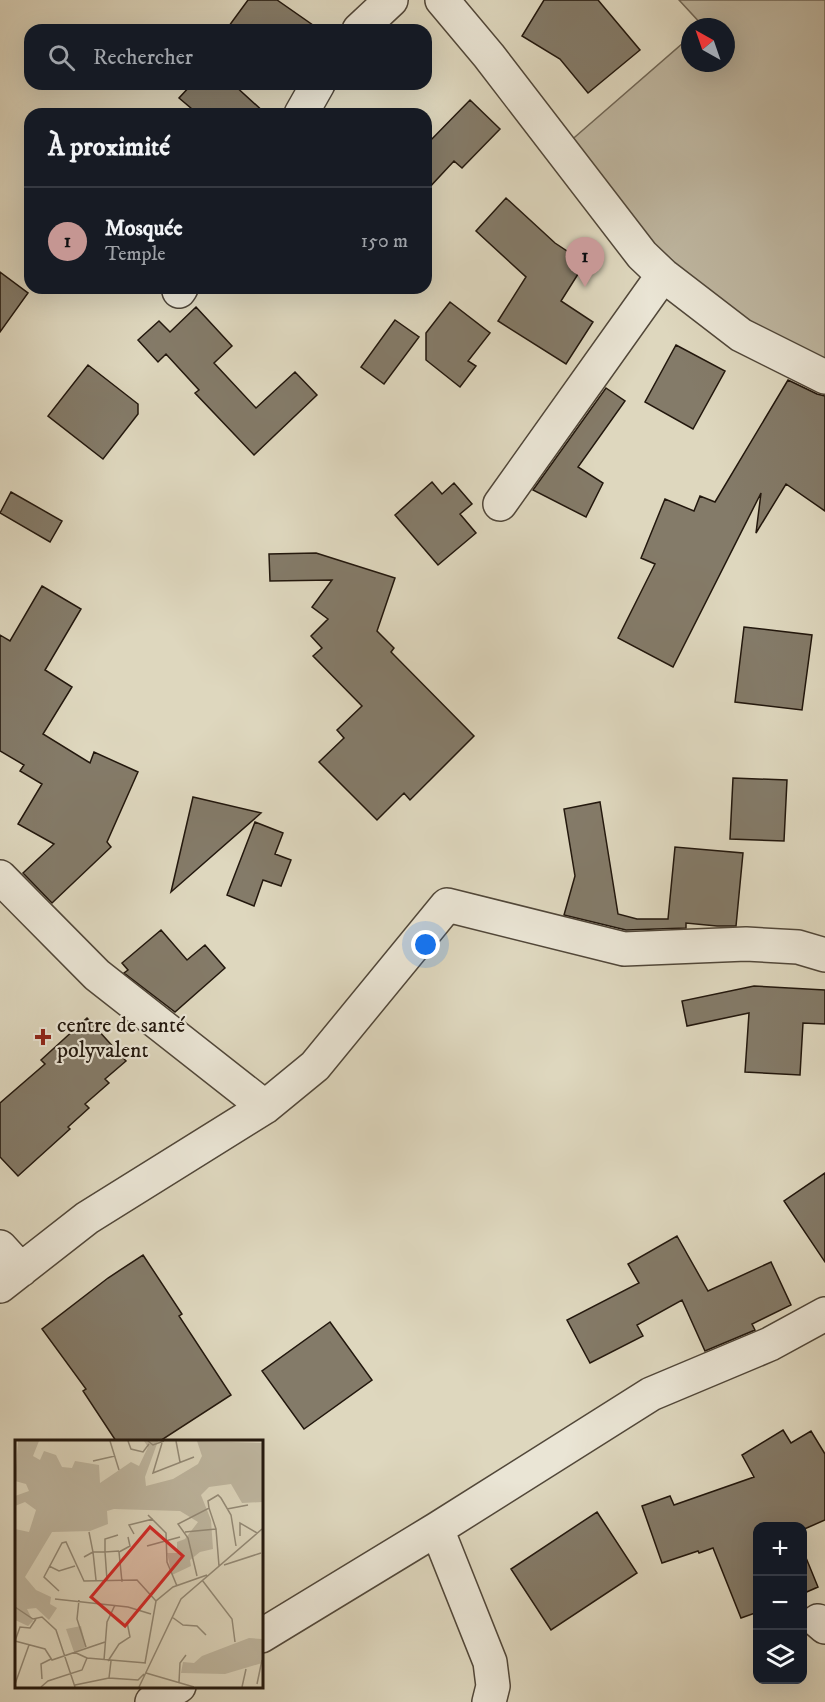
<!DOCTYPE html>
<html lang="fr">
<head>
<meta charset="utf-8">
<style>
	:root { --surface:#171b24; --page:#20242c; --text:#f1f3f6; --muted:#9ea1a6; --line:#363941; --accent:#c59692 }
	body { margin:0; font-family:"IM FELL DW Pica",serif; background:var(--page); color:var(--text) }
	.controls { position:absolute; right:18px; bottom:18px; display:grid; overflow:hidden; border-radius:12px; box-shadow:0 6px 24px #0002 }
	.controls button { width:54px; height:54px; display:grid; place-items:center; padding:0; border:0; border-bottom:2px solid var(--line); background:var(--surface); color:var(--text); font:30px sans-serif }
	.compass { position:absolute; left:681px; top:18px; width:54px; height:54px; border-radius:50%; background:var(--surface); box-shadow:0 6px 24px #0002; rotate:320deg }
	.you { position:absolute; left:426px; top:945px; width:21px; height:21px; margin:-15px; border:4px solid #fff; border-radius:50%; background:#1a73e8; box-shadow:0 0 0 9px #1a73e833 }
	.badge { display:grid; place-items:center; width:39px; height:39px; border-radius:50%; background:var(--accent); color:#111; font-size:20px; font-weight:700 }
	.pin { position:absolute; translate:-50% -50px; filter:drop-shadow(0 2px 3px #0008) }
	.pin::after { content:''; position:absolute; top:32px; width:21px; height:18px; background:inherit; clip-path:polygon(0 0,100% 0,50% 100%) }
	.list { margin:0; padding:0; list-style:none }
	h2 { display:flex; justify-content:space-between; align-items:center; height:78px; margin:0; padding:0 24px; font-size:26px }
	h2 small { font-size:20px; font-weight:400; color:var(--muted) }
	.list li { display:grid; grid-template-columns:39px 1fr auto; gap:18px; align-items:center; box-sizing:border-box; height:108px; padding:0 24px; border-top:2px solid var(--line) }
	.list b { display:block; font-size:22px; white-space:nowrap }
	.list p { margin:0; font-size:20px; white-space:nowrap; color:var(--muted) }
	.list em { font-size:20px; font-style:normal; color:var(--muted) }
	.icon { flex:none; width:33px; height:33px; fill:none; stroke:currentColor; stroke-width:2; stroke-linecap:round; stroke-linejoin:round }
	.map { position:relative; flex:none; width:825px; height:1702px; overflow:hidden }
	.search { position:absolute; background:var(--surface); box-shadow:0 6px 24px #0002; left:24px; top:24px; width:408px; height:66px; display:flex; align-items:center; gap:15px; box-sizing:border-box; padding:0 21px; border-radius:18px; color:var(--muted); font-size:22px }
	.panel { position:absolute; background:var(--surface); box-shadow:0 6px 24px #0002; left:24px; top:108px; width:408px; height:186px; border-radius:18px }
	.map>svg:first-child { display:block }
</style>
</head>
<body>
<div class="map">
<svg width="825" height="1702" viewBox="0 0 825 1702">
	<rect width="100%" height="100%" fill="#ded7be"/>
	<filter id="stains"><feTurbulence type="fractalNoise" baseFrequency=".00333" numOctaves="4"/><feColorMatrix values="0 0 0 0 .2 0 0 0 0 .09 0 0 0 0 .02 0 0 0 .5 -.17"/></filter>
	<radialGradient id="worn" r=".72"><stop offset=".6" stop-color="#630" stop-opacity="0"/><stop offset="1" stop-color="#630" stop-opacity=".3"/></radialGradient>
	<path fill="#beb6a0" stroke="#706656" stroke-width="1.5" d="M 679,0 L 825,0 L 825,377 L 741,335 L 560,150 L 690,37 L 690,63 L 726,63 L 726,27 L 701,27 L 702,25 Z"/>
	<path fill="#847b69" stroke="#22170d" stroke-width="1.5" d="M 248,0 L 277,0 L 320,30 L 226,30 Z
		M 544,0 L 598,0 L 640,50 L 588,93 L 560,59 L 522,36 Z
		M 192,84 L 233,84 L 266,114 L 198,114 L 179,98 Z
		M 470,100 L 500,129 L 462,168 L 454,161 L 426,191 L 426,145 Z
		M 506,198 L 555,243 L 585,263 L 561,301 L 593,322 L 566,364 L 498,321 L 526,277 L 476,231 Z
		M 0,272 L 28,293 L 0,332 Z
		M 450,302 L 490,333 L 468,361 L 476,366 L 460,387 L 426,360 L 426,333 Z
		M 196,307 L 232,346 L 214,363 L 256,408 L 295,372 L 317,395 L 254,455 L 195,393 L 199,390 L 166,354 L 158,362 L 138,340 L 159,321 L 170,332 Z
		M 395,320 L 419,337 L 384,384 L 361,367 Z
		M 676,345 L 725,371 L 693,429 L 645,402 Z
		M 88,365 L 138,404 L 138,414 L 103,459 L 48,416 Z
		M 788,380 L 817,394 L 825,396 L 825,511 L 786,484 L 756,533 L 761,493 L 673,667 L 618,638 L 655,564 L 641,558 L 665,499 L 694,511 L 700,496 L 715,502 Z
		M 606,388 L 625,401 L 578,467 L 603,483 L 586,517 L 533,490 Z
		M 432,482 L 442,494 L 454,483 L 472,504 L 460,514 L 476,533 L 438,565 L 395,515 Z
		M 11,492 L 62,521 L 50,542 L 0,513 Z
		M 316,553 L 395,578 L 377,631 L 394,648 L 391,652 L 474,736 L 410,800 L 404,793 L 377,820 L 319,762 L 344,738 L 337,730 L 362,706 L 313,656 L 322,648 L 311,636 L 328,619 L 312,607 L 332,580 L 270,581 L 269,554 Z
		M 42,586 L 81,609 L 45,670 L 72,687 L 43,734 L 90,763 L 94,752 L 138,772 L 107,842 L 111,847 L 52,903 L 23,873 L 54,844 L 18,824 L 42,784 L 20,771 L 24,765 L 0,751 L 0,635 L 10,641 Z
		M 744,627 L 812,635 L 802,710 L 735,702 Z
		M 733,778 L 787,780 L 784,841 L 730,839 Z
		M 193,797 L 261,813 L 171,892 Z
		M 600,802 L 618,914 L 637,919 L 668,919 L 675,847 L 743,853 L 736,926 L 717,926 L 686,923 L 686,928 L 626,930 L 564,915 L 575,876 L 564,809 Z
		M 255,822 L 283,833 L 275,854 L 291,860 L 281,886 L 263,880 L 254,906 L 227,895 Z
		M 161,930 L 187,960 L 205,945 L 225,968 L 175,1012 L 124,973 L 128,970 L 122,963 Z
		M 754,986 L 825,990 L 825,1024 L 803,1023 L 800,1075 L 745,1072 L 749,1013 L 687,1026 L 682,1001 Z
		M 87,1018 L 126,1061 L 105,1079 L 109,1083 L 85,1104 L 89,1108 L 68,1127 L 70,1129 L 18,1176 L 0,1157 L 0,1103 L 45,1064 L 41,1060 Z
		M 825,1173 L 825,1262 L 784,1201 Z
		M 677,1236 L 708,1291 L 771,1262 L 791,1305 L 752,1324 L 755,1330 L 705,1351 L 682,1300 L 637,1325 L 643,1336 L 590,1363 L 567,1320 L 639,1283 L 628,1264 Z
		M 143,1255 L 182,1314 L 179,1316 L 231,1395 L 160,1441 L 116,1441 L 83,1391 L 86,1389 L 42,1329 L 108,1278 Z
		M 330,1322 L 372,1380 L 304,1429 L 262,1371 Z
		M 783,1430 L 791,1443 L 811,1431 L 825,1454 L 825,1520 L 802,1530 L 802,1527 L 758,1527 L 758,1612 L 741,1618 L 713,1548 L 699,1553 L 698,1551 L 662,1563 L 642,1506 L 670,1496 L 674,1505 L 754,1477 L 742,1455 Z
		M 597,1512 L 637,1573 L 551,1630 L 511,1569 Z
		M 802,1548 L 818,1587 L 802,1594 Z"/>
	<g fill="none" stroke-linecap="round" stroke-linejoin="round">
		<g stroke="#514739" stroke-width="36">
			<path id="minor" d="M 442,0 L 489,56 L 642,255 L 663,275 L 741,335 L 825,377
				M 359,30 L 391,0
				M 301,114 L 318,84
				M 179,291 L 181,288
				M 500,504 L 663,275
				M 0,877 L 97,975 L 265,1107
				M 0,1247 L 21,1270
				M 0,1286 L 87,1218 L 265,1107 L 315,1066 L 447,905 L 624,949 L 746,944 L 798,947 L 825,955
				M 437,1529 L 490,1662 L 493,1686 L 489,1702
				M 818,1621 L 825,1627
				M 261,1636 L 437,1529 L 651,1394 L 770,1344 L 825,1314
				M 152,1702 L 179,1686"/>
		</g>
		<use href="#minor" stroke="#eae5d5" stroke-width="33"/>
	</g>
	<path fill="#8f2418" stroke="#eae5d5" stroke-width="2" d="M40 1028h6v6h6v6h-6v6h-6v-6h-6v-6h6z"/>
	<g text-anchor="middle" stroke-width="4.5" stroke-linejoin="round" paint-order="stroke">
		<g font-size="22" fill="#22170d" stroke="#eae5d5" text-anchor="start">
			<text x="57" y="1032">centre de santé<tspan x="57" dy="25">polyvalent</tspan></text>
		</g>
	</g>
	<g transform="translate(15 1440)">
		<rect width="248" height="248" fill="#ded7be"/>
		<path d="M 3,1 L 24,1 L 18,16 L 25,20 L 29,11 L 41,15 L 47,27 L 57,28 L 60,21 L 84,25 L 85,43 L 116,22 L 124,26 L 133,7 L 129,1 L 143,1 L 130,37 L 131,46 L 158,39 L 183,24 L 187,16 L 182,1 L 247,3 L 247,62 L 227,63 L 216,44 L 194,47 L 186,55 L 196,80 L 198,109 L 185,112 L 175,120 L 176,126 L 157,135 L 152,113 L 162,113 L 162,102 L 170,99 L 183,82 L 165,71 L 99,69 L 92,71 L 93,84 L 75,91 L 37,92 L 10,137 L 21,150 L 36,157 L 35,164 L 42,168 L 34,180 L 21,168 L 12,169 L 18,181 L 13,186 L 0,180 L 0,89 L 14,92 L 21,70 L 10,62 L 0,66 L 0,56 L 14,51 L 11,44 L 0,41 ZM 66,186 L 71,207 L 59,212 L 51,189 ZM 234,198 L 247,199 L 247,223 L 210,234 L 166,233 L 168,222 L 179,223 L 187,216 Z" fill="#beb6a0"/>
		<path fill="none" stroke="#938a77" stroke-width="1.5" d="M 95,1 L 104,30M 113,1 L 116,9 L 128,12 L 134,4M 133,1 L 138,5 L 149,1M 161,1 L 165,22M 147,3 L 138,33 L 179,17M 78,21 L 100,16M 194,68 L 193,61 L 203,55 L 206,58 L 216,75 L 221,106M 212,69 L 233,65M 133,75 L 151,93 L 152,122 L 162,146M 170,92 L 201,89M 119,94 L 114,85 L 138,79M 103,95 L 90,99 L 90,112 L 104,111M 225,96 L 225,83 L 242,93M 132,106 L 165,97M 69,117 L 78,112 L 74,92M 209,125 L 246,113M 34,126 L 44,131 L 60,126M 182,136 L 173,98 L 163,84 L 194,68 L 201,89 L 204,126M 81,140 L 78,112 L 90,112 L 92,140M 187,140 L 217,179 L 220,202M 107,142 L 104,112 L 115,106 L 113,97M 44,151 L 29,137 L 47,103 L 51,102 L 69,141 L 122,140 L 141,161M 40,159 L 113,167 L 136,174M 64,160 L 62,179 L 71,207M 0,167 L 18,179 L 27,177 L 41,190 L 60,247M 157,177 L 168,185 L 182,186 L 191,195M 0,201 L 30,209 L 37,220 L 90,202M 0,201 L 5,187 L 15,188 L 21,179M 72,218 L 131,223M 89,220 L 92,182 L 100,165M 93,221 L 104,204 L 115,197 L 112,182M 96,221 L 94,238 L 123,240 L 129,234M 130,223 L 141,161 L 158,147 L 192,135M 131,233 L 179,247M 27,239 L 26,224 L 36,219M 164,242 L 165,223 L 171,215M 0,244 L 14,205M 242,244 L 247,220M 60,245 L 94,238M 26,247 L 33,241 L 67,230 L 72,218 L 59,212M 124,247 L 166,159 L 247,89M 227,247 L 231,229"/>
		<path fill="#d62828" fill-opacity="0.15" stroke="#d62828" stroke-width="3" d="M 135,87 L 168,116 L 110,186 L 76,157 Z"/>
		<rect width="248" height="248" fill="none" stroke="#22170d" stroke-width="3"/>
	</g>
	<rect width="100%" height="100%" filter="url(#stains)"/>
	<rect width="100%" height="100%" fill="url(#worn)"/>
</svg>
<div class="controls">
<button>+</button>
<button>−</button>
<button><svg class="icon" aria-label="layers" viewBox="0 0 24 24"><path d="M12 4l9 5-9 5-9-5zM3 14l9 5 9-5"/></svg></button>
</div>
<svg class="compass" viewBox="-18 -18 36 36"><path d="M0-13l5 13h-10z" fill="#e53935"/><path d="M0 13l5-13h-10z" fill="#9ea1a6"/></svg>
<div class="you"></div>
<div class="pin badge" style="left:585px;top:287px">1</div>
<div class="search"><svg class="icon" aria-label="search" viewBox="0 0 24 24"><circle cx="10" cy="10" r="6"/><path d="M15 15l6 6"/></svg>Rechercher</div>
<section class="panel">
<h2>À proximité<small></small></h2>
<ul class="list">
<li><span class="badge">1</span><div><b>Mosquée</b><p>Temple</p></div><em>150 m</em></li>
</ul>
</section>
</div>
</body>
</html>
